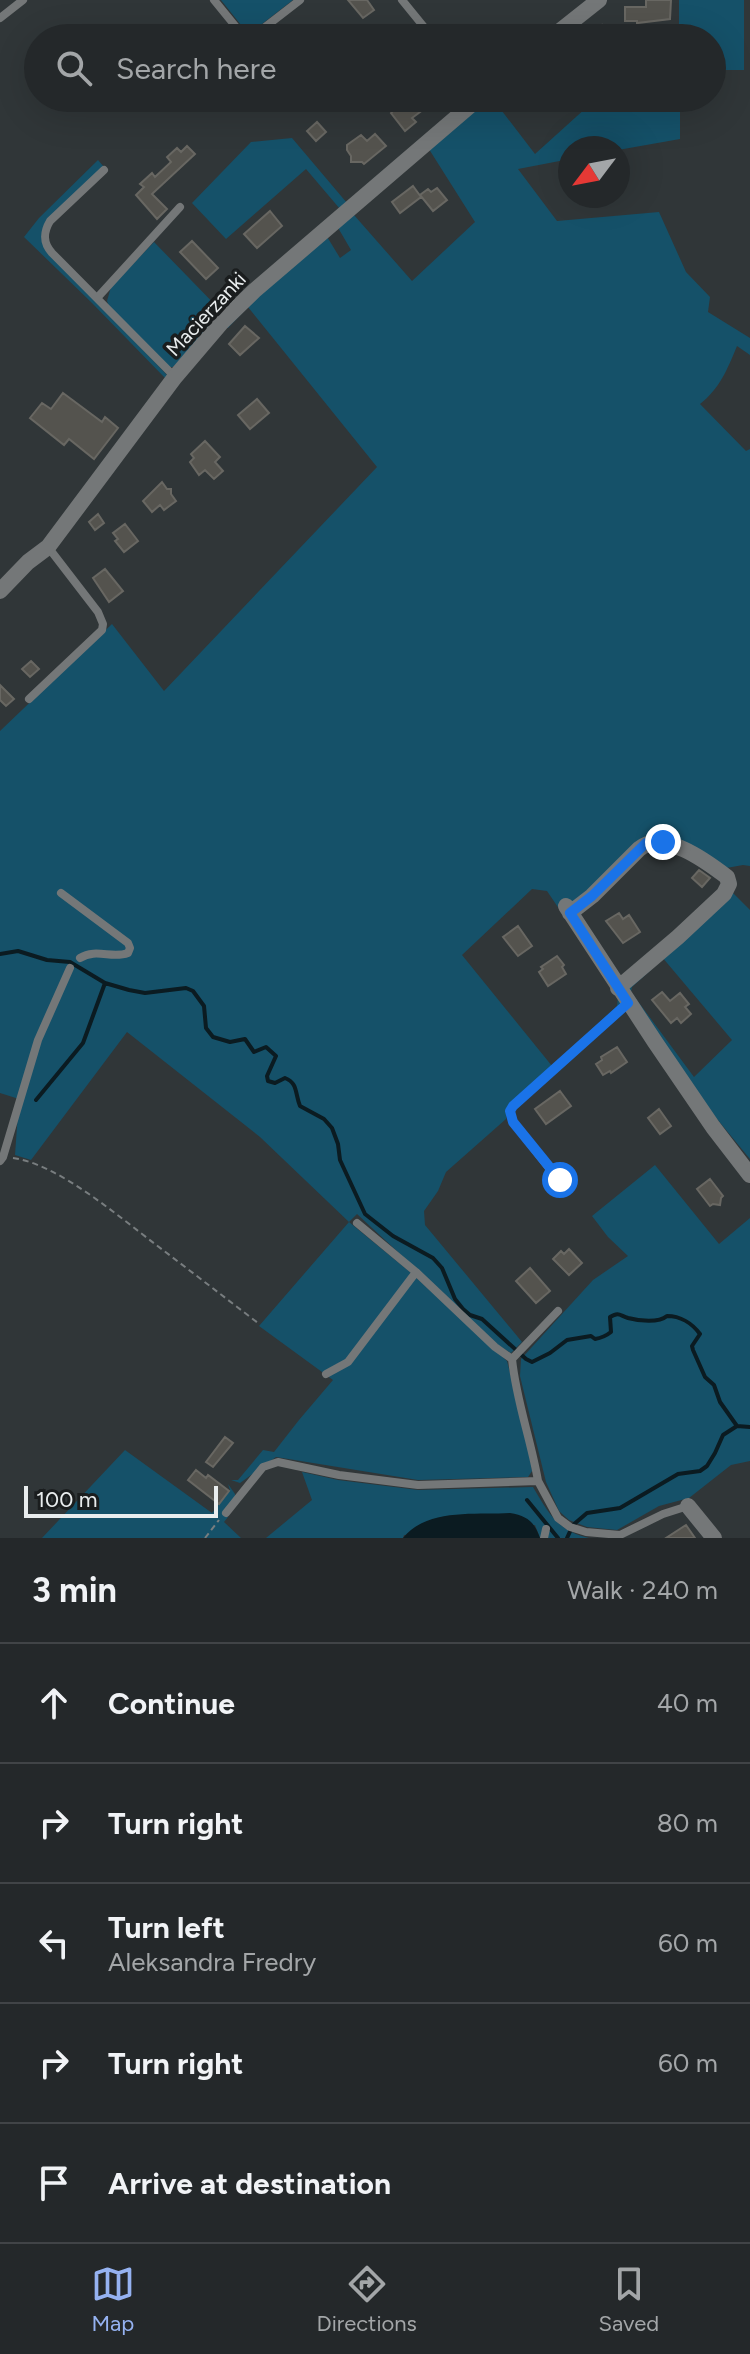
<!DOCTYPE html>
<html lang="en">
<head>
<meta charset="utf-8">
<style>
	:root { --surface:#24282a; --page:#303436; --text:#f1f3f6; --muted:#a3a6a8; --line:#414447; --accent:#95b2f1 }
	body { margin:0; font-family:Figtree,sans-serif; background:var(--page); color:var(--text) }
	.compass { position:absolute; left:558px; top:136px; width:72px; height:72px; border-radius:50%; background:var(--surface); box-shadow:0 8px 32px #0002; rotate:238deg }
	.scale { position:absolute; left:24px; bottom:20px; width:194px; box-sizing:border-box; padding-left:8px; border:4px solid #e9edee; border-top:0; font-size:22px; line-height:28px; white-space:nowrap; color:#e9edee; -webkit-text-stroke:6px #1a1d1e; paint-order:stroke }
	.stop { position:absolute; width:24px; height:24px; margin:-18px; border:6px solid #1a73e8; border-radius:50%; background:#fff }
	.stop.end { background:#1a73e8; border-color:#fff; box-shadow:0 2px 8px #0008 }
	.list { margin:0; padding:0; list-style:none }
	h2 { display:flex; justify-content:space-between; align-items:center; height:104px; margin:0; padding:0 32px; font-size:34px }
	h2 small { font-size:26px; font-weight:400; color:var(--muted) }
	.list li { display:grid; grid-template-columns:52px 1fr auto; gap:24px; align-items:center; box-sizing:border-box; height:120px; padding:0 32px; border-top:2px solid var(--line) }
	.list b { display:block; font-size:30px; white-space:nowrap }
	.list p { margin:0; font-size:26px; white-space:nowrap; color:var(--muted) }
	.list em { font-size:26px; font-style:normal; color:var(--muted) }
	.icon { flex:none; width:44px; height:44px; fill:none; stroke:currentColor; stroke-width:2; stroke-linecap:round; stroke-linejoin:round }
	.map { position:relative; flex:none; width:750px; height:1538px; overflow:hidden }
	.search { position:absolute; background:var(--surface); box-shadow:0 8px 32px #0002; left:24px; right:24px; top:24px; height:88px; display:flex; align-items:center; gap:20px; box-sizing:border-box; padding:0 28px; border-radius:44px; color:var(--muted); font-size:30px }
	.sheet { height:704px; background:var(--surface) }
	nav { display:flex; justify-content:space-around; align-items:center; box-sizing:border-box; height:112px; border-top:2px solid var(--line); background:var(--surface); font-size:22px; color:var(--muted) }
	nav a { display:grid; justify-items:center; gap:4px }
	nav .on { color:var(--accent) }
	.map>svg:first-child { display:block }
</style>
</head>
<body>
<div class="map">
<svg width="750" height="1538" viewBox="0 0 750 1538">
	<rect width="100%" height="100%" fill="#303638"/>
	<path fill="#155169" d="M 221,0 L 293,0 L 258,27 L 241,25 Z
		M 679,0 L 744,0 L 744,70 L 712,70 L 712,38 L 679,38 Z
		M 485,98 L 492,98 L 535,154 L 597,98 L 680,98 L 680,139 L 618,150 L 618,148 L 570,148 L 570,159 L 518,169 L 557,221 L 659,212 L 686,272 L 710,297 L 708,312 L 750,338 L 750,355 L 737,346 C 727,370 720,388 700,404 L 746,451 L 750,449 L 750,866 L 743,865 L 721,869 L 664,839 L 579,901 L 585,947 L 547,891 L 532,889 L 462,955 L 552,1066 L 617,1006 L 618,997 L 621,1002 L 619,1007 L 507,1109 L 506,1119 L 446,1172 L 438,1191 L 424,1211 L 425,1225 L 522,1342 L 511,1353 L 498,1345 L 357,1214 L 349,1222 L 410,1272 L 507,1361 L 528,1443 L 532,1471 L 528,1477 L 418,1480 L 276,1457 L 240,1483 L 231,1480 L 238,1480 L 263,1450 L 274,1452 L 299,1420 L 333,1380 L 259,1326 L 349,1222 L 260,1137 L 127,1032 L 31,1160 L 15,1155 L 19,1099 L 0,1093 L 0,731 L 112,624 L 164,691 L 377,467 L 248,307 L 228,328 L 223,326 L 326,235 L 340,258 L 351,250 L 337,226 L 354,215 L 412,281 L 475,222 L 427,146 Z
		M 292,138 L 347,203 L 340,209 L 306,169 L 226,239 L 192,203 L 251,142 Z
		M 98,160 L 104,167 L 49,219 L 42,237 L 95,300 L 166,374 L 168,376 L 166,379 L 92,303 L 24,237 L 39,218 Z
		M 154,242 L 225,315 L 173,367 L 168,367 L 109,306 L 107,301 L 111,287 Z
		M 733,893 L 750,910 L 750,1159 L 698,1096 L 657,1040 L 626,992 L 628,986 L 648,967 L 652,969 L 632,987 L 631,992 L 694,1077 L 732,1040 L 662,957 Z
		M 655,1165 L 719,1244 L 750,1218 L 750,1461 L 731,1465 L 689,1498 L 659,1506 L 617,1530 L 587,1527 L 569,1520 L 559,1511 L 546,1482 L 520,1376 L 521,1359 L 593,1280 L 628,1256 L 608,1237 L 592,1216 Z
		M 125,1450 L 212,1513 L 230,1490 L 228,1484 L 235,1494 L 235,1498 L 223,1513 L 228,1517 L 224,1522 L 241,1538 L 42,1538 Z
		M 302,1472 L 338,1480 L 418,1490 L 533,1487 C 549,1514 558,1531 589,1538 L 540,1538 L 535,1525 L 404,1535 L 403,1538 L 266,1538 L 312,1500 Z"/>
	<path fill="#0b1b21" d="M 510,1513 C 527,1516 534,1521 540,1538 L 403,1538 C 427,1508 475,1515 510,1513 Z"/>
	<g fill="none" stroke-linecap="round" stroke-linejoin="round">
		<path stroke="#0b1b21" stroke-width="4" d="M 0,954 L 18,951 L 47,960 L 70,962 L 105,983 L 129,990 L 145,993 L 186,988 L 193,991 L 204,1006 L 206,1028 L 213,1037 L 230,1042 L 245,1039 L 254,1052 L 266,1047 L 276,1056 L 267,1076 L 268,1081 L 275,1083 L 285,1078 C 298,1083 295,1094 300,1106 L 324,1119 L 332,1128 L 338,1144 L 340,1160 L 365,1214 L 393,1236 L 433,1258 L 442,1268 L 455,1299 L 463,1309 L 470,1315 L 482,1319 L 526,1359 L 532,1362 L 550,1353 L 567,1340 L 591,1336 L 595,1339 C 601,1338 606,1336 611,1332 L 610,1317 C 619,1312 619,1315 628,1318 C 639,1321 659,1323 667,1316 C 680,1316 692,1323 700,1334 L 692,1346 L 693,1350 L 705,1377 L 714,1385 L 720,1402 L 737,1426
			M 36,1100 L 83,1043 L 105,983
			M 527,1500 L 558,1538
			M 567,1538 L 573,1525 L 587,1513 L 620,1508 L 678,1474 L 700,1471 L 707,1466 L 715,1453 L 723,1435 L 737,1426 L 750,1427"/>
	</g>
	<path fill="#54534e" stroke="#686762" stroke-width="2" d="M 348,0 L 367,0 L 374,10 L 363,18 Z
		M 646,0 L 671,0 L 670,19 L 637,23 L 637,21 L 625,21 L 625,7 L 646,7 Z
		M 602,25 L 611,38 L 585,38 Z
		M 406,98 L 415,98 L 424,109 L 412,118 L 416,122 L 405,131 L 391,113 Z
		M 317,122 L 326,132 L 316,141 L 307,131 Z
		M 375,134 L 386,146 L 364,164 L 362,162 L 351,162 L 351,156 L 347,150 L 347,145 L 361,135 L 367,141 Z
		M 187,146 L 195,154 L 152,194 L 167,209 L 157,219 L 136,195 L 144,187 L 140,184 L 152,173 L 155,177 L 171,162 L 167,157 L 177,148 L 181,152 Z
		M 413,186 L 421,197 L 400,213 L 392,202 Z
		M 437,188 L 447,200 L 433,211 L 420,195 L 428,189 L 431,192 Z
		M 270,211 L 282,226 L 257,248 L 244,234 Z
		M 192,241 L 218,268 L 206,279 L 180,252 Z
		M 245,326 L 259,338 L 240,355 L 229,344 Z
		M 63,393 L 102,422 L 105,417 L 118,428 L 94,459 L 69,439 L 64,445 L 30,418 L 42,403 L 51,409 Z
		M 257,399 L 269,413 L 250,429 L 238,415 Z
		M 205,441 L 220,457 L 215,462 L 223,471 L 214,479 L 205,470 L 199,475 L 190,462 L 194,458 L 191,454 Z
		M 162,482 L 167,489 L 171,489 L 171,494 L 176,501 L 164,510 L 160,505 L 152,512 L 143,501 Z
		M 98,514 L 104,523 L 95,530 L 89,522 Z
		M 125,524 L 138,541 L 124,552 L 115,541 L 118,539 L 113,533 Z
		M 105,569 L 123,591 L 109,602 L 93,578 Z
		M 31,661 L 39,669 L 30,677 L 22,669 Z
		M 0,685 L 14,699 L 6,706 L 0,700 Z
		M 699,870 L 710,878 L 702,887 L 692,878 Z
		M 619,913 L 623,919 L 629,915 L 640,932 L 623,943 L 606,921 Z
		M 518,926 L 532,946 L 518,956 L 503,937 Z
		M 557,956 L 564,965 L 562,967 L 566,974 L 548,986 L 539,972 L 543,969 L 541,967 Z
		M 662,992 L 670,1001 L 680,993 L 689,1004 L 685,1007 L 691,1014 L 681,1023 L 677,1018 L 671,1023 L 652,1000 Z
		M 617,1047 L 627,1062 L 611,1073 L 610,1071 L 603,1075 L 596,1064 L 602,1060 L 601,1057 Z
		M 560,1091 L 571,1106 L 546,1124 L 535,1109 Z
		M 659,1109 L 671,1126 L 660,1134 L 648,1118 Z
		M 710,1179 L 723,1196 L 721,1198 L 720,1205 L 713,1204 L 710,1206 L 697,1189 Z
		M 569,1249 L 582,1263 L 569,1275 L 553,1259 L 561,1251 L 564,1254 Z
		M 530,1268 L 550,1291 L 536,1303 L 516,1281 Z
		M 225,1437 L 233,1443 L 213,1467 L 206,1462 Z
		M 196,1470 L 206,1478 L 208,1475 L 229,1491 L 219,1504 L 188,1480 Z
		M 686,1525 L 695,1538 L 666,1538 Z"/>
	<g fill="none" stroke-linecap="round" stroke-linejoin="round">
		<path stroke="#787d7f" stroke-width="2" stroke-dasharray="6 4" stroke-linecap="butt" d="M 13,1158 C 58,1164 118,1216 155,1244 C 189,1270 223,1296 258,1323
			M 205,1538 L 219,1520"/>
		<path stroke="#747778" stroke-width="8" d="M 214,0 L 245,38
			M 402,0 L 433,38
			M 0,18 L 23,0
			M 251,38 L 300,0
			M 104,170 L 50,221 C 43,233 43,243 52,253 L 175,377
			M 97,298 L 180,207
			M 29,699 L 102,630 L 103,624 L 98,612 L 48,547
			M 61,893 L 128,943 L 130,948 L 128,953 C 112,959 96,948 80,958
			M 0,1161 L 3,1157 L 38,1040 L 70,968
			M 563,1186 L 513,1122 L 510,1111 L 513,1106 L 628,1003
			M 357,1223 L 416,1272 L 495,1347 L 512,1359
			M 326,1374 L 348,1362 L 416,1272
			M 538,1481 C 531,1440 516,1400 512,1359 L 558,1311
			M 226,1513 L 263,1467 L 278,1462 L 339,1475 L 418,1485 L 538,1481 L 558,1518 L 570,1527 L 586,1532 L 620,1535 L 663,1514 L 688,1506
			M 544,1538 L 546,1529"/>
		<path stroke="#747778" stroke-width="16" d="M 551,38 L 599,0
			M 0,591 L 28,562 L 48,547 L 175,377 L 221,323 L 254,291 L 479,98
			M 566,906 L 655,1042 L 713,1127 L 750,1175
			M 570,913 L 592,896 L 639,849 C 663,829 706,861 727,877 L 729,884 L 724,894 L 678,937 L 618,988
			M 688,1506 L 714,1538"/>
	</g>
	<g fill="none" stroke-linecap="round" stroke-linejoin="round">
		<path stroke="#1a73e8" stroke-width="10" d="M 560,1180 L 513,1122 L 510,1111 L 513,1106 L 628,1003 L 570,913 L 592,896 L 646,843 L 663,842"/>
	</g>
	<g text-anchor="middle" stroke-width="7" stroke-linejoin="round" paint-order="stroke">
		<g font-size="20" fill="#e9edee" stroke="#1a1d1e">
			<text transform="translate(206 314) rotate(-47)" y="7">Macierzanki</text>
		</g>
	</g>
</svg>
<svg class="compass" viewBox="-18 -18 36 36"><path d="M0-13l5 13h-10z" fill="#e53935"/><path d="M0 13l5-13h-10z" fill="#a3a6a8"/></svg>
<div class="scale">100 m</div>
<div class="stop" style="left:560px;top:1180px"></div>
<div class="stop end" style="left:663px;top:842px"></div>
<div class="search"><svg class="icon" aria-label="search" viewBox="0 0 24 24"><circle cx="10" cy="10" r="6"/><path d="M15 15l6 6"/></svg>Search here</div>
</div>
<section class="sheet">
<h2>3 min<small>Walk · 240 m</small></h2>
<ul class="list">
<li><svg class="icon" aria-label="ahead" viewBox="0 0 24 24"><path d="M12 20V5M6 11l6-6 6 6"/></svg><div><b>Continue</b></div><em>40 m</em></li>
<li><svg class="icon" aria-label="right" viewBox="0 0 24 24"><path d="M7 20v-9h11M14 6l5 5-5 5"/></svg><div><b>Turn right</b></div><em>80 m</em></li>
<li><svg class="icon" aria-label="left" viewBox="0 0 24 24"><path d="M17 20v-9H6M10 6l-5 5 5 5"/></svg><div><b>Turn left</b><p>Aleksandra Fredry</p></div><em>60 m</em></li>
<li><svg class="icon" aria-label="right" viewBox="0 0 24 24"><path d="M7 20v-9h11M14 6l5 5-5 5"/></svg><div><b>Turn right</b></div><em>60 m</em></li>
<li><svg class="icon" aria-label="arrive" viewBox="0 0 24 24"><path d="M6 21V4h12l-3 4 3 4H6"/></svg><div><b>Arrive at destination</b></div></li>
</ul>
</section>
<nav>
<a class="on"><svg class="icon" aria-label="map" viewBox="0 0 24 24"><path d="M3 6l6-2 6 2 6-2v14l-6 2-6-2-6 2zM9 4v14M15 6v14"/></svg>Map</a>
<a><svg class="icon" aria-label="directions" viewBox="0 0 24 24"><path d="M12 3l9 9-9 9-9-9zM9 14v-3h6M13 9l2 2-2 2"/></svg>Directions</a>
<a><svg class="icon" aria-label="saved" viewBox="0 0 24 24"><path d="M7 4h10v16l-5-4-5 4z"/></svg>Saved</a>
</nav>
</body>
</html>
